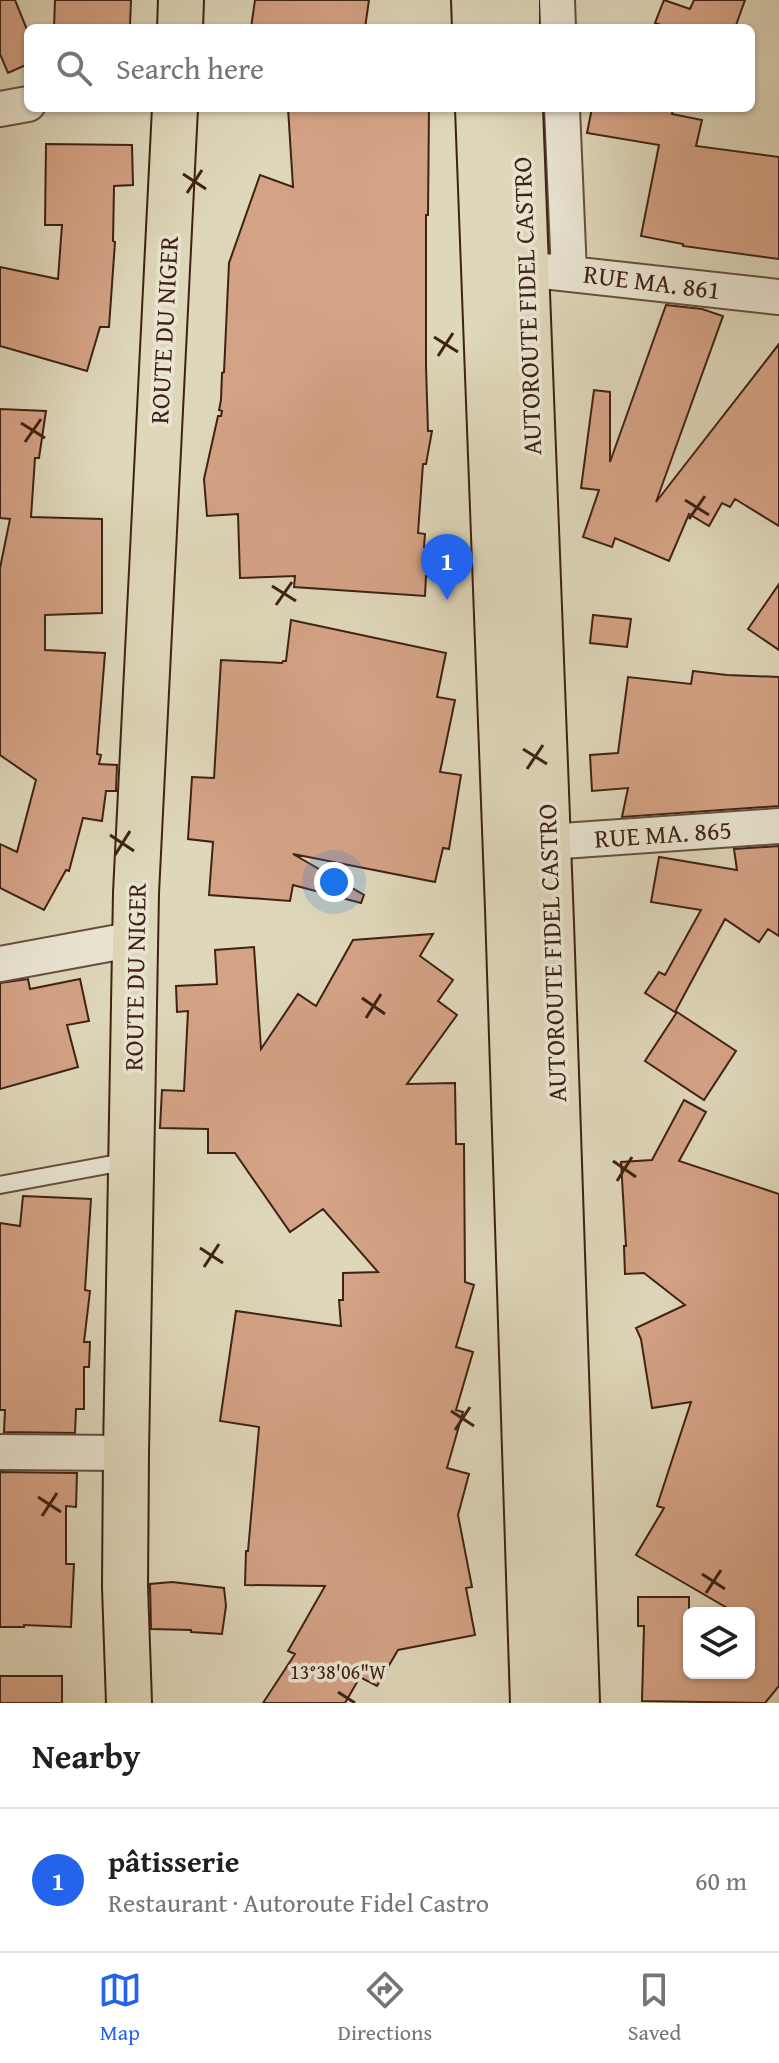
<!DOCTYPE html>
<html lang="en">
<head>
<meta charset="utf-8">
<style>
	:root { --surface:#fff; --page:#f2f2f2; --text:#202124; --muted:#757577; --line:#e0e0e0; --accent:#2563eb }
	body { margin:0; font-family:"Gentium Book Plus",serif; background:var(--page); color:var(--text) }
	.controls { position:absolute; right:24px; bottom:24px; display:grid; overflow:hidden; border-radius:12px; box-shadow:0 2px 6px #0004 }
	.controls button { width:72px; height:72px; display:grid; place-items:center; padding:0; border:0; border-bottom:2px solid var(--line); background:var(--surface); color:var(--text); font:40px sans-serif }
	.you { position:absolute; left:334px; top:882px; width:28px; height:28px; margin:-20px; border:6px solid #fff; border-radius:50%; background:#1a73e8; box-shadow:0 0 0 12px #1a73e833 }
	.badge { display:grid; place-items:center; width:52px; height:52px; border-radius:50%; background:var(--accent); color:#fff; font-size:26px; font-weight:700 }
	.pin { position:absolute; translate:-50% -66px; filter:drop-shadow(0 2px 4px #0008) }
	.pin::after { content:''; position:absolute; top:42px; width:28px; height:24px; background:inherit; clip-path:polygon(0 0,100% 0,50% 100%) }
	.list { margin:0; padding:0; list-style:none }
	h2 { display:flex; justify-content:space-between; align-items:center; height:104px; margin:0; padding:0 32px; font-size:34px }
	h2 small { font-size:26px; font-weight:400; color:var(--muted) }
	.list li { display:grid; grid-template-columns:52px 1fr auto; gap:24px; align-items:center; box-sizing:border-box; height:144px; padding:0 32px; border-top:2px solid var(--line) }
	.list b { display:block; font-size:30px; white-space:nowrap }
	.list p { margin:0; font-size:26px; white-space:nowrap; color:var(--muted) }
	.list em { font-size:26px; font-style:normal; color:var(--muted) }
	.icon { flex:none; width:44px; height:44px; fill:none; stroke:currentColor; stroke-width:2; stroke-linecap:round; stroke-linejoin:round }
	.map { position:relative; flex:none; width:779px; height:1703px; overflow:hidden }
	.search { position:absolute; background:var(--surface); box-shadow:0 2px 6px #0004; left:24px; right:24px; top:24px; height:88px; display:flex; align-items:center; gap:20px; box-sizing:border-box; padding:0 28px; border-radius:12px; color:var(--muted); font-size:30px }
	.sheet { height:248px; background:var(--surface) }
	nav { display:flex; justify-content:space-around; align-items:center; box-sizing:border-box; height:112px; border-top:2px solid var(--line); background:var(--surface); font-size:22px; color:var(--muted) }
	nav a { display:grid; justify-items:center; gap:4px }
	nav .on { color:var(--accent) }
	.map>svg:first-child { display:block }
</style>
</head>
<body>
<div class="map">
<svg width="779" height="1703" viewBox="0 0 779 1703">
	<rect width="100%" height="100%" fill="#dfd7ba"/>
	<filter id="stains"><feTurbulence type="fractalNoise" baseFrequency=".0025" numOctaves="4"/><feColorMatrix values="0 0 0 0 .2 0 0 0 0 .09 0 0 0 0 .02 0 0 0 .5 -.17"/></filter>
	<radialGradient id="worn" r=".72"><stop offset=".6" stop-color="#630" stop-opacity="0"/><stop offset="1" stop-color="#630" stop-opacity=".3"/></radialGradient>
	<path fill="#d4a285" stroke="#3f2214" stroke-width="2" d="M 0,0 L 15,0 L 28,32 L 28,64 L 8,73 L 0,54 Z
		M 55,0 L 131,0 L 130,25 L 122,25 L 121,28 L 54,28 Z
		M 255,0 L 369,0 L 365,28 L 251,28 Z
		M 664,0 L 690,9 L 694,0 L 745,0 L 735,28 L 670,28 L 655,23 Z
		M 288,108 L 429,108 L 428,215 L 426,215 L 426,366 L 428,431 L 432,431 L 426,464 L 423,464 L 418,533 L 425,534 L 424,547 L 434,548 L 432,577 L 426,576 L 425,596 L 294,587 L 295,576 L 240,578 L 238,514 L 207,516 L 204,479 L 218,416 L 221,416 L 222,411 L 219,410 L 221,400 L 222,373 L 224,372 L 229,263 L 260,175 L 293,187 Z
		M 592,108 L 673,108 L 672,114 L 702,120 L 696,146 L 779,157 L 779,259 L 683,246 L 683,244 L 641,236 L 659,145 L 587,133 Z
		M 46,144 L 132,145 L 133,185 L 114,186 L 113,241 L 115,242 L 109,327 L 100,327 L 87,371 L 0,346 L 0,267 L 58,279 L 62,225 L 45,225 Z
		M 666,305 L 702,309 L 723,316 L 656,502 L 779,344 L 779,526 L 735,499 L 730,507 L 722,503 L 709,526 L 689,514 L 669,561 L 615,538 L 612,547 L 583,537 L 599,490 L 581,488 L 594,390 L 610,392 L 610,462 Z
		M 0,409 L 46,411 L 39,458 L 35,458 L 31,517 L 102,519 L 102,613 L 45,615 L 45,650 L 105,653 L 97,754 L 101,755 L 99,764 L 117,765 L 116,791 L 106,791 L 102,821 L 83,818 L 69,871 L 66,870 L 44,910 L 0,888 L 0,844 L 17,852 L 36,780 L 0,755 L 0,568 L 10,519 L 0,518 Z
		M 779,584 L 779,650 L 748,629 Z
		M 593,615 L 631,619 L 627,647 L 590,643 Z
		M 291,620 L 446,653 L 437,697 L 455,700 L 440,772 L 461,775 L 449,849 L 443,848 L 435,882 L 293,854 L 364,895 L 361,903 L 293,885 L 290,901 L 209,895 L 213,842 L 188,839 L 192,777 L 214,778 L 221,660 L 282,663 L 283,661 L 286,661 Z
		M 693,671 L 727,675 L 779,677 L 779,806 L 622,817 L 628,788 L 592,791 L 590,755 L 618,753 L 628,677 L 691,684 Z
		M 779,846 L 779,936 L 768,929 L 759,942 L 725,919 L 675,1012 L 645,993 L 659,972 L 665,975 L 701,910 L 651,902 L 659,857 L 737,870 L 734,849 Z
		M 433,934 L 420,956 L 453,980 L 438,1001 L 457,1015 L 407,1084 L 455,1083 L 456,1144 L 464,1144 L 465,1282 L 474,1285 L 456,1347 L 473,1352 L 456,1410 L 463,1412 L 447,1468 L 469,1474 L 458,1515 L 472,1587 L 466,1588 L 475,1635 L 398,1650 L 377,1686 L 360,1677 L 345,1703 L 263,1703 L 295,1654 L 288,1651 L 325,1586 L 245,1585 L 246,1551 L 248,1551 L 259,1427 L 220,1421 L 236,1311 L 341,1326 L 339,1300 L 343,1300 L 343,1273 L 378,1272 L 323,1209 L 290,1232 L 235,1153 L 208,1153 L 208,1129 L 160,1128 L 162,1090 L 184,1091 L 188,1011 L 177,1012 L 176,986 L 217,984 L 215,950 L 254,947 L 261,1049 L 298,994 L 316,1006 L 353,940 Z
		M 28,979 L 30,989 L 80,979 L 89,1021 L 67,1025 L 78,1067 L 0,1089 L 0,983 Z
		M 677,1012 L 736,1051 L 704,1100 L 645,1061 Z
		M 684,1100 L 706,1112 L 679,1161 L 779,1194 L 779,1686 L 765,1703 L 642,1701 L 644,1626 L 638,1626 L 638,1597 L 689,1597 L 689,1673 L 749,1673 L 749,1613 L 736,1613 L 636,1555 L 664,1508 L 657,1506 L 691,1402 L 652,1408 L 641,1339 L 636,1328 L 685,1305 L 644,1273 L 625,1274 L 624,1246 L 626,1246 L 621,1162 L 652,1160 Z
		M 23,1196 L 91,1199 L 85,1290 L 90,1291 L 84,1342 L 90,1342 L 89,1367 L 84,1367 L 84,1409 L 76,1409 L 75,1433 L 4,1432 L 5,1410 L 0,1410 L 0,1223 L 20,1226 Z
		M 0,1472 L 77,1473 L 76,1507 L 66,1506 L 66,1564 L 74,1564 L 71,1627 L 24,1625 L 24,1627 L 0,1627 Z
		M 172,1582 L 224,1588 L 226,1606 L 222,1634 L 191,1632 L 191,1630 L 151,1629 L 150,1584 Z
		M 0,1676 L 62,1676 L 62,1703 L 0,1703 Z"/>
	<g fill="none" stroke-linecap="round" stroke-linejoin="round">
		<g stroke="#674f3e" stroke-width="20">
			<path id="service" d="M 0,1185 L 129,1161"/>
		</g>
		<g stroke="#674f3e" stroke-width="38">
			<path id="minor" d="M 557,0 L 558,28
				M 562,108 L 569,273
				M 0,109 L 28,104
				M 525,269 L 779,297
				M 548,842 L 779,826
				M 0,964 L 135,939
				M 0,1452 L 126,1453"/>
		</g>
		<g stroke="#3f2214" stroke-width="48">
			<path id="primary" d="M 180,28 L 181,0
				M 129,1703 L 125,1587 L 126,1453 L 136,893 L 175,108"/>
		</g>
		<g stroke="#3f2214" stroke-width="48">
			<path id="trunk" d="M 474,0 L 475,28
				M 517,0 L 517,28
				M 478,108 L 508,909 L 533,1703
				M 520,108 L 551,923 L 577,1703"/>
		</g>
		<use href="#service" stroke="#eae5d2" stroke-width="16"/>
		<use href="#minor" stroke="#eae5d2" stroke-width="34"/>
		<use href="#primary" stroke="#dfd7ba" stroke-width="44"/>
		<use href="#trunk" stroke="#dfd7ba" stroke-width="44"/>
	</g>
	<path fill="none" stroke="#3f2214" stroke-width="3" d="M 183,174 L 206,189M 187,193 L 202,170M 434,337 L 458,352M 438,356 L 453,333M 21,423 L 45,438M 25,442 L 41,419M 685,500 L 709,515M 689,519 L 705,496M 272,586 L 296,601M 276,605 L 292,582M 523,749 L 547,764M 527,769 L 543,745M 110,835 L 134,851M 115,855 L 130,831M 362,998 L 385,1014M 366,1018 L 381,994M 613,1161 L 636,1177M 617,1181 L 632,1157M 200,1248 L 223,1263M 204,1267 L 219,1244M 451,1411 L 474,1426M 455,1430 L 470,1407M 38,1497 L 61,1512M 42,1516 L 57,1493M 702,1574 L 725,1589M 706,1593 L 721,1570M 338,1692 L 355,1703"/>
	<g text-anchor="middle" stroke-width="7" stroke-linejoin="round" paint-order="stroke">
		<g font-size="26" fill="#3f2214" stroke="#eae5d2">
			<text transform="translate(652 282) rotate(7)" y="9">RUE MA. 861</text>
			<text transform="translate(527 306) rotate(-92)" y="9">AUTOROUTE FIDEL CASTRO</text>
			<text transform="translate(164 330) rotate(-87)" y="9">ROUTE DU NIGER</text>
			<text transform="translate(663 834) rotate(-4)" y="9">RUE MA. 865</text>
			<text transform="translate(552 953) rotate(-92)" y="9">AUTOROUTE FIDEL CASTRO</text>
			<text transform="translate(135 977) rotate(-89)" y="9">ROUTE DU NIGER</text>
		</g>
	</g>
	<g font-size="20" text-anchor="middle" fill="#3f2214" stroke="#eae5d2" stroke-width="7" stroke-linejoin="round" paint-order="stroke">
		<text x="338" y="1679">13°38'06"W</text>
	</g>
	<rect width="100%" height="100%" filter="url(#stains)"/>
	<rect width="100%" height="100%" fill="url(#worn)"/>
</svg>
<div class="controls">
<button><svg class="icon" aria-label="layers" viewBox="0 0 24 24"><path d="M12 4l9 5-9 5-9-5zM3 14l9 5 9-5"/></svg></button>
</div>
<div class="you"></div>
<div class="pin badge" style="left:447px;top:600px">1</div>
<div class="search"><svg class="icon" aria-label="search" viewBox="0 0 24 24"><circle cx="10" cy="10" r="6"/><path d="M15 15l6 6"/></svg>Search here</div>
</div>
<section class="sheet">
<h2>Nearby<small></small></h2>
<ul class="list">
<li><span class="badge">1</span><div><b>pâtisserie</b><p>Restaurant · Autoroute Fidel Castro</p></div><em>60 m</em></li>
</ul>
</section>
<nav>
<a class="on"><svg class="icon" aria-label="map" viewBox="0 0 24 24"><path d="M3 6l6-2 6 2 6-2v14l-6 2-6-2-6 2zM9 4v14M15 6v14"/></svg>Map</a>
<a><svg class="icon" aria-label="directions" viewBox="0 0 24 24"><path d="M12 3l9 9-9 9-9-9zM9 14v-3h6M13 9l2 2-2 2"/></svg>Directions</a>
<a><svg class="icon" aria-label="saved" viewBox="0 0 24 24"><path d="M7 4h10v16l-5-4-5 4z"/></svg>Saved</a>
</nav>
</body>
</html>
